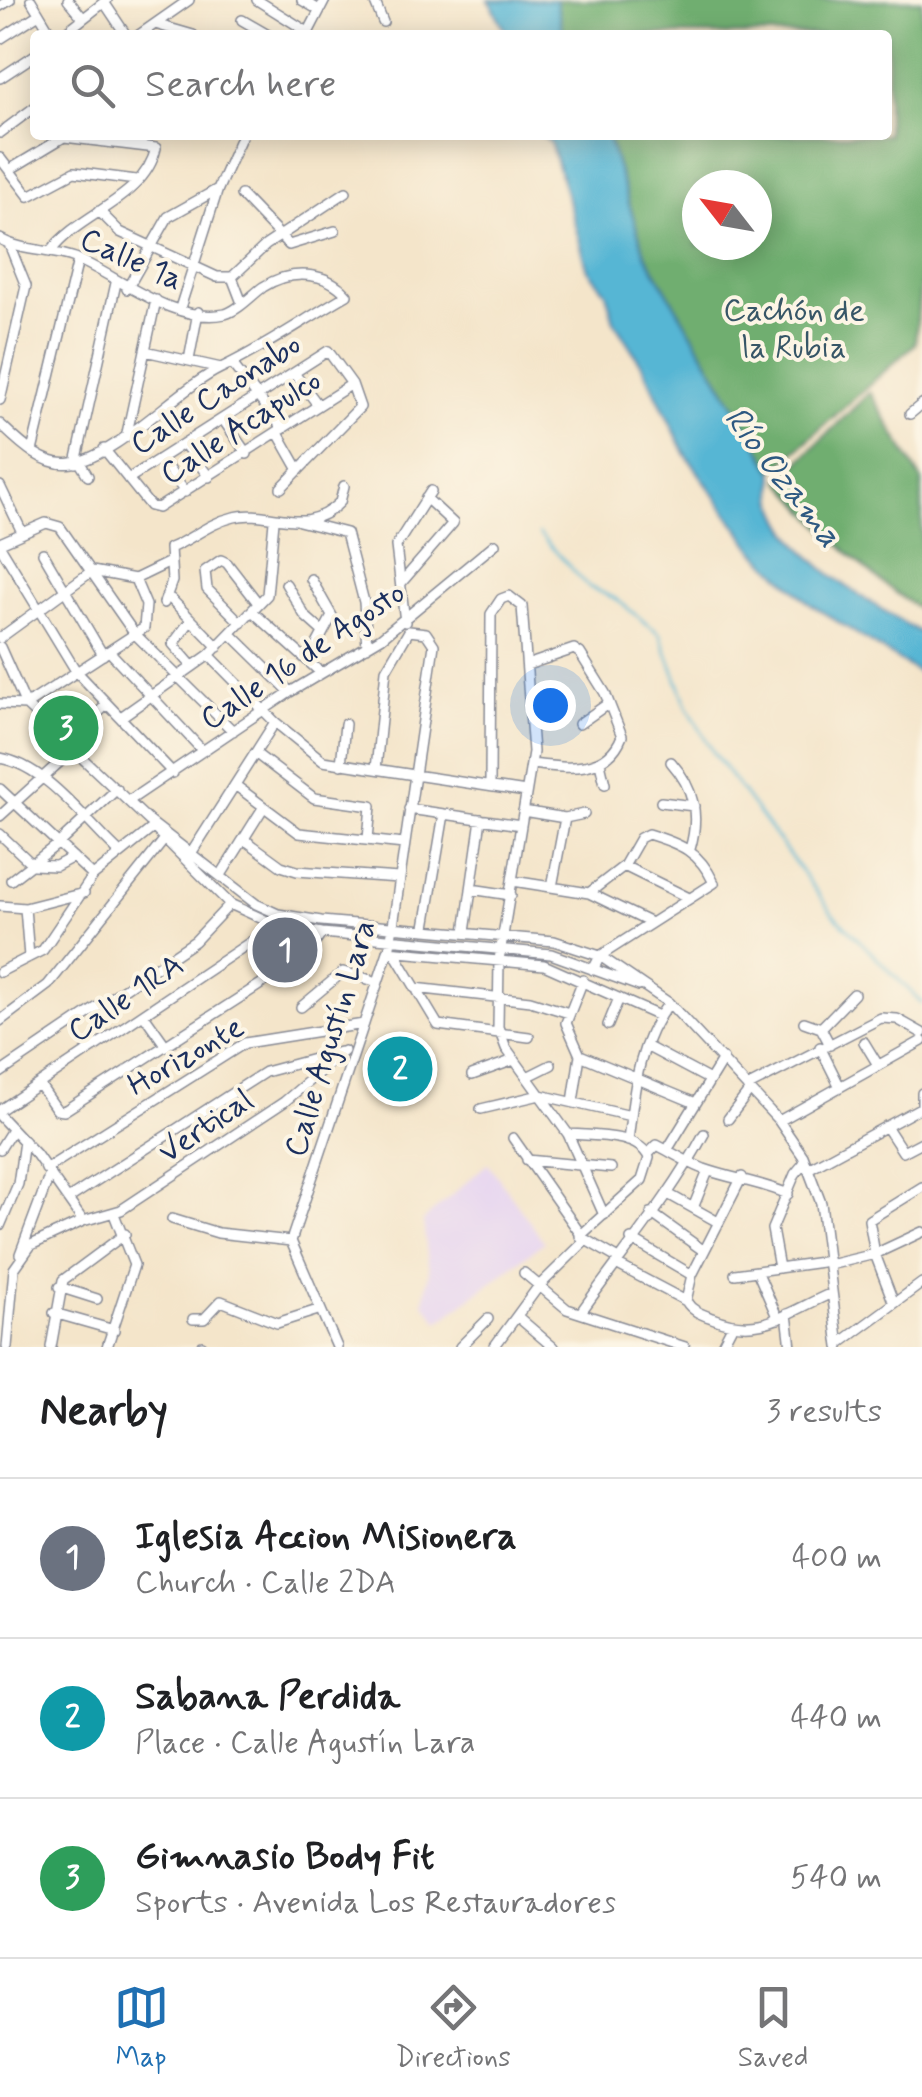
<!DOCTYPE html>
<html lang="en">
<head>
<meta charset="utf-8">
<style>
	:root { --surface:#fff; --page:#f6f6f6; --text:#202124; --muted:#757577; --line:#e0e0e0; --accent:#1f6fb2 }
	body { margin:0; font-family:Mynerve,sans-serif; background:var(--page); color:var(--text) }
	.compass { position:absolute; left:682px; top:170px; width:90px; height:90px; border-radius:50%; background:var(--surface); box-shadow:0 5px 25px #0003; rotate:301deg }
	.you { position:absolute; left:550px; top:705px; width:35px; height:35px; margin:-25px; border:8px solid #fff; border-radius:50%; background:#1a73e8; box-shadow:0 0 0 15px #1a73e833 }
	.badge { display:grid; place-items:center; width:65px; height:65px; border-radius:50%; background:var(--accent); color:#fff; font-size:32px; font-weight:700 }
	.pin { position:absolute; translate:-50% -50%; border:5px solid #fff; box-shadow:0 2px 10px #0006 }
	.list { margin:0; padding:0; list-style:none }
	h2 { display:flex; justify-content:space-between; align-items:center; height:130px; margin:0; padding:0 40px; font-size:42px }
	h2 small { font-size:32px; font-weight:400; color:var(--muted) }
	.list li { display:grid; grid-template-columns:65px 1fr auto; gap:30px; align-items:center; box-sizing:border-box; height:160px; padding:0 40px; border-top:2px solid var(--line) }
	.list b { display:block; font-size:38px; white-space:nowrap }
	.list p { margin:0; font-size:32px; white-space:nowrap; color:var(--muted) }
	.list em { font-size:32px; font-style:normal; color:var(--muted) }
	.icon { flex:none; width:55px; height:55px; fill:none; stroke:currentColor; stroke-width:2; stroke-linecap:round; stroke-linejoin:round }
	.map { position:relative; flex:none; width:922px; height:1347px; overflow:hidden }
	.search { position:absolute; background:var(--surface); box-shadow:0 5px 25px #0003; left:30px; right:30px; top:30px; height:110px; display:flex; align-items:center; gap:25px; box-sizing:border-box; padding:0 35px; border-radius:10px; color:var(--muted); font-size:38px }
	.sheet { height:610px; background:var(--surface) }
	nav { display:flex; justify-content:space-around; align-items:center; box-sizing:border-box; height:140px; border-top:2px solid var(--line); background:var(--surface); font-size:28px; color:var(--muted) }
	nav a { display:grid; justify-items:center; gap:5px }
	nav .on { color:var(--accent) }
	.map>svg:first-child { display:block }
</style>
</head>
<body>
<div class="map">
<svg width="922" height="1347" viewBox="0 0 922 1347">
	<rect width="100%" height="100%" fill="#fcf5e5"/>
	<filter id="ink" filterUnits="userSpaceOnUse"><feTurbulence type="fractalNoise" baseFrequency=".01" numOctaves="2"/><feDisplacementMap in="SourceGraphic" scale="20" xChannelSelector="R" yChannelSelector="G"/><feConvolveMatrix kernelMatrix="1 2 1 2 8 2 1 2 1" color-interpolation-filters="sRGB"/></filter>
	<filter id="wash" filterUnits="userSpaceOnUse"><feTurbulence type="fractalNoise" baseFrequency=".0048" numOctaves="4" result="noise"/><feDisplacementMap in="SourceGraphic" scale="40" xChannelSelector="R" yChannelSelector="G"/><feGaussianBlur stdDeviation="2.25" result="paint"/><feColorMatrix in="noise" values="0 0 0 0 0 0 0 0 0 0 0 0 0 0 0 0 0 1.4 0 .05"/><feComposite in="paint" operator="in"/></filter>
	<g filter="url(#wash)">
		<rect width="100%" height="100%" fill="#f4e5ca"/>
		<path fill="#e5d3f1" d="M 488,1163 L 544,1242 L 439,1322 L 424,1303 L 429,1271 L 423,1221 Z"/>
		<path fill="#6fae6f" stroke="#456e66" stroke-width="2.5" fill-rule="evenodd" d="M 556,0 L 922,0 L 922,271 L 915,344 L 773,471 L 645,254 L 607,135 L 887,135 L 887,35 L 563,35 ZM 697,185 L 757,185 L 757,245 L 697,245 Z
			M 870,392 L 922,481 L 922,611 C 866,575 823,531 780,480 Z"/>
		<path fill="#56b6d4" stroke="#387299" stroke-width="2.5" d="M 489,0 L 556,0 L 563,35 L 508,35 Z
			M 542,135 L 607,135 L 645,254 L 773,471 C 776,481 772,491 775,502 C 793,563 871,602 922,634 L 922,675 L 810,604 L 754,550 L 725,510 L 685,453 L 644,368 L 614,321 L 606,292 L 588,270 L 561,176 L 550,142 Z"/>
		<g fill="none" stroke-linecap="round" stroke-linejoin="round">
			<path stroke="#56b6d4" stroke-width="2.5" d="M 539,534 L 589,587 L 616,599 L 660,634 L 687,706 L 713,752 L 833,914 L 922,1003"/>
		</g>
	</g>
	<g filter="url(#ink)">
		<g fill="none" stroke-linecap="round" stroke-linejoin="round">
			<g stroke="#888a94" stroke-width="12">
				<path id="minor" d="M 31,0 L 52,35
					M 68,0 L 83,18
					M 257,0 L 308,32
					M 302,0 L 319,10
					M 374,0 L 383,22
					M 104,2 L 126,35
					M 0,6 L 10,0
					M 242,20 L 268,35
					M 155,24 L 193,35
					M 308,33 L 325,0
					M 62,35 L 107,0
					M 139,35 L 189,0
					M 0,39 L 39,14
					M 0,78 L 35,55
					M 0,133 L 35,107
					M 0,158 L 29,196 L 74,172 L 136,180
					M 9,170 L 64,137 L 156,148 C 145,199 79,213 51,251
					M 241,195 L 289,245 L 335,231
					M 99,211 L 120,232 L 217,277 L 232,277 L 242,303
					M 0,239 C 23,252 51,249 75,258 C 118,276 175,325 225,314 C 239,310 252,295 263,287 C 291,269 326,271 347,295 C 305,319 264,348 221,368 C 177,389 118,456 72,463 C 44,468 18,441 0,424
					M 232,277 L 266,245 L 346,192
					M 127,289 L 168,217 L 218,189
					M 180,308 L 218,189 L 242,135
					M 145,351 L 221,368
					M 189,360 L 198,312
					M 233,365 L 283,429
					M 294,373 L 318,405
					M 0,400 L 26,286 L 9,244
					M 910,414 L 922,404
					M 224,421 L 247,454
					M 127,433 L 156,300
					M 278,433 L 299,470
					M 185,445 L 209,477
					M 104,449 L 150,506 L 158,508 L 352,384
					M 32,451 L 78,260
					M 161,459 L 185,492
					M 79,461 L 88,476
					M 76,463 L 116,283
					M 128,479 L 328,351 L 352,384 L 360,407 L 281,488
					M 0,486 L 22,532
					M 299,521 L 346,533 L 364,602 L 367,647
					M 0,543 L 46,523 L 60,527 L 134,633 L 233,731
					M 0,546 L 76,671 L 173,773
					M 43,553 L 103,655
					M 135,579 L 170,562
					M 401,583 L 453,523 L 426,498
					M 286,584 L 305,616 L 323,632
					M 171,599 L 218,647
					M 164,603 L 172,581 L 170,548 C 192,539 209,523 234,517 C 270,508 305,538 340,502 L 344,486
					M 252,611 L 320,672
					M 191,620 L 173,644 L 192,666
					M 405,622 L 396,546 L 431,491
					M 241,623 L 207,589 L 205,571 L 221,560 L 227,563 L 258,603
					M 232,635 L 290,692
					M 0,638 L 92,571
					M 0,647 L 26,705 L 149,821 L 256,904 L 278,914 L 321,921 L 554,941 L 600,956 L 669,1003 L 779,1121 L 803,1156 L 821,1203 L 839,1347
					M 109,651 L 203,751
					M 309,659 L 332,616 L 311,579
					M 527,665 L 574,649 L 580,653 L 605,693 L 622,736 C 607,775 565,768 531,764
					M 0,704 L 26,705 L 144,628 L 146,605 L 135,579 L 92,571
					M 121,717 L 209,655 L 267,595 L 274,521
					M 275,722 L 323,761 L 526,792
					M 579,724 L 609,703
					M 67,744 L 106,705
					M 255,753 L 314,798 L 371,806 L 368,839
					M 0,758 C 47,766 85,821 119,852
					M 671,762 C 694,788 700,815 690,849
					M 600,763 L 605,784
					M 341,765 L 345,724
					M 376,769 L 386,670 L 409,631
					M 490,784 L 491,614 L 501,599 L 509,596 L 522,606 L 533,752 L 499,960 L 498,1027 L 506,1048 L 568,1134 L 604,1215
					M 235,785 L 299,833 L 404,844
					M 0,789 L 93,876
					M 130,800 L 290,692 L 381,638 L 495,544
					M 661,802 L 694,806
					M 409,809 L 521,825
					M 523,811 L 565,818 L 584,814
					M 0,816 L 73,750
					M 157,831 L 230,904 L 276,925 L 322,933 L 551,954 L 639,986
					M 0,834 L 33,865 L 56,866 L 73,857
					M 244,839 L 281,866 L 297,871 L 399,878
					M 190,855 L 275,722 L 209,655
					M 624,866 L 689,898
					M 221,875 L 263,808
					M 11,880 L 59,843 L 117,789
					M 513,881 L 589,893 L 651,923
					M 552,887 L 565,818
					M 471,889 L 511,895
					M 589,893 L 624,866 L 640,838 L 648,834 C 681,844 699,851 714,883 L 600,956 L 593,970
					M 0,906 L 25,908 L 84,893
					M 25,908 L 29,957
					M 425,927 L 444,814
					M 465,932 L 481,819
					M 388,951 L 544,965 L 659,1016
					M 394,952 L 438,1025 L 529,1037
					M 0,972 L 43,950 L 93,876 L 154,827
					M 415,988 L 530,1001 L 569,1013
					M 301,1007 L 343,972 L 378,982
					M 144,1015 L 166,1046
					M 0,1021 L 48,985 L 164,840
					M 804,1022 L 821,1028
					M 608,1025 L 619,998
					M 864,1042 L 878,1065
					M 830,1045 L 821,1028 L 854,994
					M 646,1046 L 708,1079
					M 820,1047 L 840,1087
					M 580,1055 L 693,1102
					M 0,1073 L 195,941 L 230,904
					M 472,1075 L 514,1060
					M 527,1077 L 551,1065
					M 39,1084 L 57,1110 L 64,1111 L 278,973 L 310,950 L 322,933
					M 747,1087 L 881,1018 L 897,1019 L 922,1033
					M 922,1093 L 922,1107
					M 573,1102 L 580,1055 L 566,1023 L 583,980
					M 481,1109 L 540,1095 L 631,1116
					M 0,1110 L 276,925
					M 0,1116 L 36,1154 L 83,1221
					M 728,1119 L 750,1090
					M 779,1121 L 922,1041
					M 886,1126 L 903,1152 L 922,1142
					M 568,1134 C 592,1136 639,1133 649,1158 L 642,1180 L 580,1236
					M 513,1138 L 584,1239
					M 628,1141 C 634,1092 637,1044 669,1003
					M 669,1147 L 723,1059
					M 0,1149 L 12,1130
					M 648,1154 L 657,1145 C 671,1152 686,1162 704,1169 C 732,1179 760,1182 788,1194
					M 527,1160 L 611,1168
					M 46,1169 L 245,1043 L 364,1024
					M 808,1169 L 922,1107
					M 668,1194 L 718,1222
					M 68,1199 L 265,1072 L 340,1052
					M 693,1208 L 708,1171
					M 651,1213 L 704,1251
					M 172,1219 L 218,1233 L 291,1241
					M 0,1226 L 18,1184 L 24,1141
					M 631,1239 L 692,1275
					M 20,1254 L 50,1174
					M 616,1264 L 686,1301 C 692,1311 701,1314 712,1318 C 761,1338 787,1312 832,1293
					M 829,1265 L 875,1254 L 922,1232
					M 779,1268 L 772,1229 L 795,1174 L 805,1162
					M 524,1273 L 567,1309 L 685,1347
					M 758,1273 L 778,1319
					M 735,1274 L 829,1261
					M 59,1287 L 97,1299
					M 686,1301 L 692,1275 L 742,1177
					M 893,1301 L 875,1254 L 869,1220 L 922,1187
					M 581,1312 C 622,1254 671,1196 704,1134
					M 54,1313 L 114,1330
					M 787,1314 L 791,1347
					M 518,1317 L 553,1347
					M 193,1319 L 204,1319 L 221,1301 L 277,1323 L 318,1310
					M 839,1344 L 922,1283
					M 7,1347 L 14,1269 L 31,1245 L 83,1221 L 121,1210 L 284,1102 L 344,1051
					M 51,1347 L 63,1280 L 125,1234
					M 107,1347 L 134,1265 L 114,1214
					M 201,1347 L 202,1346
					M 337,1347 L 291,1241 L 390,946 L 434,645 L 426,633 L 409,631
					M 460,1347 L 488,1319
					M 494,1347 L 538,1287 L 586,1240 L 619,1259
					M 721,1347 L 732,1326"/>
			</g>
			<use href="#minor" stroke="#fff" stroke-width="9"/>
		</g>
	</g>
	<g text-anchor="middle" stroke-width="8" stroke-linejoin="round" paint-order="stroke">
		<g font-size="32" fill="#1b2f5e" stroke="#fcf5e5">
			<text transform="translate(132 258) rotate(24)" y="11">Calle 1a</text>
			<text transform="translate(215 393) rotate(-33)" y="11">Calle Caonabo</text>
			<text transform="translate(240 426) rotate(-33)" y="11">Calle Acapulco</text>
			<text transform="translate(302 655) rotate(-34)" y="11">Calle 16 de Agosto</text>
			<text transform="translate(125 997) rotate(-34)" y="11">Calle 1RA</text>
			<text transform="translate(329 1038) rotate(-73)" y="11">Calle Agustín Lara</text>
			<text transform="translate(185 1055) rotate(-30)" y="11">Horizonte</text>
			<text transform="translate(205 1125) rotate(-34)" y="11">Vertical</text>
		</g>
		<g font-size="32" fill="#375667" stroke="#fcf5e5">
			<text x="794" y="320">Cachón de<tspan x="794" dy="37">la Rubia</tspan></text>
		</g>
		<g font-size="35" font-style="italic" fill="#2d5881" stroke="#fcf5e5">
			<text transform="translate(784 476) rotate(52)" y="12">Río Ozama</text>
		</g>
	</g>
</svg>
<svg class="compass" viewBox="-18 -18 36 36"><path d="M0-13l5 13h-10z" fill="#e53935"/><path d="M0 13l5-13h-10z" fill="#757577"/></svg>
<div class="you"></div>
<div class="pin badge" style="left:285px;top:950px;background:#6b7280">1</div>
<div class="pin badge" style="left:400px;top:1069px;background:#0f9aa8">2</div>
<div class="pin badge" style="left:66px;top:728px;background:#2e9e5b">3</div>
<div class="search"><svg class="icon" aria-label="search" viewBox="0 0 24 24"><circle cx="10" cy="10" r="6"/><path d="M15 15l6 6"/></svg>Search here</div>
</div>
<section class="sheet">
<h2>Nearby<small>3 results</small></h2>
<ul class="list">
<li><span class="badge" style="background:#6b7280">1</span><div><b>Iglesia Accion Misionera</b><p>Church · Calle 2DA</p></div><em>400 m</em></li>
<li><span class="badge" style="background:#0f9aa8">2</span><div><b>Sabana Perdida</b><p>Place · Calle Agustín Lara</p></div><em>440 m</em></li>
<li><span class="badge" style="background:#2e9e5b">3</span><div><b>Gimnasio Body Fit</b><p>Sports · Avenida Los Restauradores</p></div><em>540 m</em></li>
</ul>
</section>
<nav>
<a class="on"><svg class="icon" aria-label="map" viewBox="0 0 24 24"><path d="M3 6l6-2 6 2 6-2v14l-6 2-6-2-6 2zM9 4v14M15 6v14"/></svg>Map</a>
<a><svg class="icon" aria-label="directions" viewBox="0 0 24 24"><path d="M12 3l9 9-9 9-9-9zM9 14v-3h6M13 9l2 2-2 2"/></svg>Directions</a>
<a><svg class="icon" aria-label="saved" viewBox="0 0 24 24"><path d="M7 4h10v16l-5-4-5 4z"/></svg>Saved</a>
</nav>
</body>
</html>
